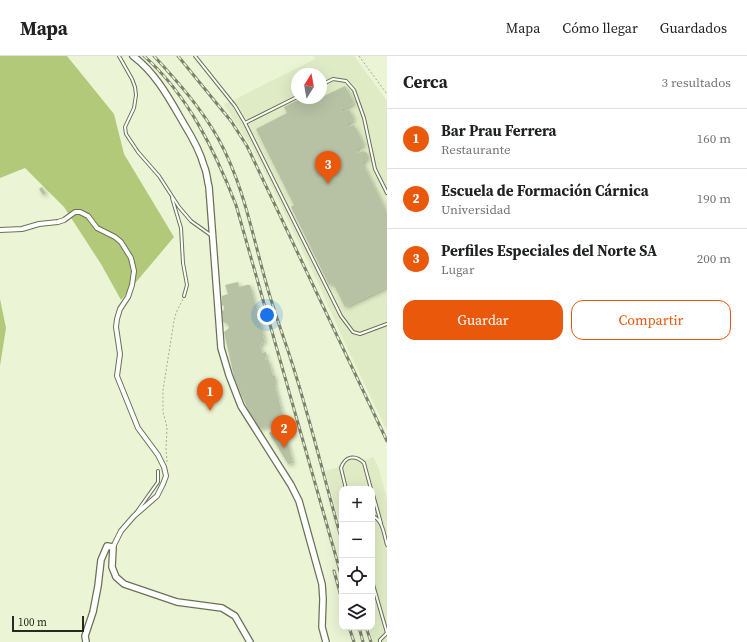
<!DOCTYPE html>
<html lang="es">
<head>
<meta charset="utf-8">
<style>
	:root { --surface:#fff; --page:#f6f6f6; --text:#202124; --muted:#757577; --line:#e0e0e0; --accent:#ea580c }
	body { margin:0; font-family:"Source Serif 4",serif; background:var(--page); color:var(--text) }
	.controls { position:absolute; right:12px; bottom:12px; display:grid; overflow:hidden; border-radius:8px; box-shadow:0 4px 16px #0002 }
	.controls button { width:36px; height:36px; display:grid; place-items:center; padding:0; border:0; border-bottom:1px solid var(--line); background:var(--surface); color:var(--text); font:20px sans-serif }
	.compass { position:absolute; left:291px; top:12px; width:36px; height:36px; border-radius:50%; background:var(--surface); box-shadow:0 4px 16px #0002; rotate:11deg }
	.scale { position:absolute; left:12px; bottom:10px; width:72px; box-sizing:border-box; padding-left:4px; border:2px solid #272a1f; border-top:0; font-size:11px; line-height:14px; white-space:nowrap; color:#272a1f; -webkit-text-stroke:3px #ebf5d5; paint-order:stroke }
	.you { position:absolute; left:267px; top:259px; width:14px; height:14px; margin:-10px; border:3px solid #fff; border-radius:50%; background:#1a73e8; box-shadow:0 0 0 6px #1a73e833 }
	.badge { display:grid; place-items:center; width:26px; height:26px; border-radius:50%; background:var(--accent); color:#fff; font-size:13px; font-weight:700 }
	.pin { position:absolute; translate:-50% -33px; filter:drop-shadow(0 1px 2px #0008) }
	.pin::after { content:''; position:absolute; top:21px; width:14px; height:12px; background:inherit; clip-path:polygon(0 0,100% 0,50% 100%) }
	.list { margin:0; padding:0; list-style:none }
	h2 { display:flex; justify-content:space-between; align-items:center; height:52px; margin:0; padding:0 16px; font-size:17px }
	h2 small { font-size:13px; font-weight:400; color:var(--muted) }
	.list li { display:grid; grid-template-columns:26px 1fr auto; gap:12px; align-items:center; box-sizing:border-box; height:60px; padding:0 16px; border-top:1px solid var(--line) }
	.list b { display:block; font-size:15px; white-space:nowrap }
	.list p { margin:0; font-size:13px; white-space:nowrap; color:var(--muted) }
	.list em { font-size:13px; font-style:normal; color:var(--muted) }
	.actions { display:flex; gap:8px; padding:12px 16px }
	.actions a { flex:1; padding:9px 0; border:1px solid var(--accent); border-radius:12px; text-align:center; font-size:14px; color:var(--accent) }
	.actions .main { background:var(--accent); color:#fff }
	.icon { flex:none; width:22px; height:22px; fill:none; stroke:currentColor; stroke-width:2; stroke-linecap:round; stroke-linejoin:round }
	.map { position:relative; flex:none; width:387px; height:586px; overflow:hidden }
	header { display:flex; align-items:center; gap:24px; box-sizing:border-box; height:56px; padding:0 20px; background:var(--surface); border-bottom:1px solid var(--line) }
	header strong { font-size:19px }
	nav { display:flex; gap:22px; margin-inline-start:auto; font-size:14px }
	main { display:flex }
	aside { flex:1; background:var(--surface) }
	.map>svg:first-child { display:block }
</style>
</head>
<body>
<header>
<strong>Mapa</strong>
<nav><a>Mapa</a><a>Cómo llegar</a><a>Guardados</a></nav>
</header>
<main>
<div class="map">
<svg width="387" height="586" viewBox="0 0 387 586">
	<defs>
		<filter id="shadow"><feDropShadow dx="2" dy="2" stdDeviation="2" flood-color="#0004"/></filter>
	</defs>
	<rect width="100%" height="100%" fill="#ebf5d5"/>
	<path fill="#dfebc5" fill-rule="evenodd" d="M 314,0 L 354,0 L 387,45 L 387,375 L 345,287 L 318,227 L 268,123 L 254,95 L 236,67 L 224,49 L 315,3 ZM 297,18 L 321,18 L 321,42 L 297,42 Z
		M 352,399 L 366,404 L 373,401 L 378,410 L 387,443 L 387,586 L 373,586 L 369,571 L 372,571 L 372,433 L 342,433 L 342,474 L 325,415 L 338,411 L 343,403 Z"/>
	<path fill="#b2c97a" d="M 0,0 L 67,0 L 114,58 L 124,98 L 174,181 L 121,244 L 101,208 L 64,151 L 25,112 L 0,122 Z
		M 0,243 L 6,272 L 0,310 Z"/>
	<path fill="#b7c1a3" filter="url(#shadow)" d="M 345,30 L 354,47 L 341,54 L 342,56 L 349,53 L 354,64 L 347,67 L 349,71 L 354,69 L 364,89 L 356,93 L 358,97 L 363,95 L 367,97 L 367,103 L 362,106 L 387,157 L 387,231 L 345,251 L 333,227 L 329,229 L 291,151 L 294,149 L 256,73 L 287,57 L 284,51 L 302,42 L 321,42 L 321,35 L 324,40 Z
		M 42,131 L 46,137 L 43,139 L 39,133 Z
		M 238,226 L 239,231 L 247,229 L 250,229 L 264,280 L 263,280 L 265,286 L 260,288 L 262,297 L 266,296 L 267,301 L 264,302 L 264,304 L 268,303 L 273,320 L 275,319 L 275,329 L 284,364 L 259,373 L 251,361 L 234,321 L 224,276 L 229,272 L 228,268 L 223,266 L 222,255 L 224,254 L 224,250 L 222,249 L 222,240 L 228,238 L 225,229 Z
		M 283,368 L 293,407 L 288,408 L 269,377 L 274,374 L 274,372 Z"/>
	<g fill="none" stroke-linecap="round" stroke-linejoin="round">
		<g stroke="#697256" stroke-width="4">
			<path id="lane" d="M 119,0 L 132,23 L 135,31 L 136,39 L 134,52 L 125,71 L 126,78 L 138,96 L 159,120 L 179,151 L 191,165 L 212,180
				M 195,0 L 235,50 L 245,67 L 341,260 L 353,276 L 360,278 L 387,268
				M 321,29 L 333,23 L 346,25 L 354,34 L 364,62 L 375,113 L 387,137
				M 245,67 L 297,41
				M 172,142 L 181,172 L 183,207 L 187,229 L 184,240
				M 346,433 L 341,412 C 345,400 355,398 364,407 L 371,433
				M 372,435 L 381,467
				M 136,457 L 158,426 L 158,415
				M 372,460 C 383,463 384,479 387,489
				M 372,525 L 387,577
				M 380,586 L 380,584 L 387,577"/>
		</g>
		<g stroke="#697256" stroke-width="6">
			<path id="street" d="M 0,174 L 22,173 L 39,168 L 58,166 L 64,164 L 75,156 L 80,156 L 88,160 L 97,172 L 115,181 L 121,186 L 131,202 L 134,215 L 132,229 L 128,241 L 120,253 L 117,263 L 116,271 L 120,298 L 117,320 L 138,372 L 158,399 L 164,411 L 166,420 L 163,428 L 157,440 L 134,460 L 121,475 L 113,491"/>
		</g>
		<g stroke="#697256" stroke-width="8">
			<path id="secondary" d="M 133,0 C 156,17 170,44 184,68 C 192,81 200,95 204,110 C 207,116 207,124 209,131 L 221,292 L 229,319 L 241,350 L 291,429 L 299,445 L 322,528 L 323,543 L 322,571 L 326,586
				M 86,586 L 85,580 L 93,556 L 98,530 L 101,504 L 107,490 L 113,491 L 112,511 L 116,521 L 124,528 L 177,546 L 222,552 L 235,560 L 250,586"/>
		</g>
		<path stroke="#a4ac93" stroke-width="1" stroke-dasharray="2 2" stroke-linecap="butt" d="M 359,0 L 387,38
			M 167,406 L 166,393 L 167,371 L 163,356 L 163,334 L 174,265 L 176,257 L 183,243"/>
		<use href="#lane" stroke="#fff" stroke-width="2"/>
		<use href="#street" stroke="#fff" stroke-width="4"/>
		<use href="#secondary" stroke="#fff" stroke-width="5.5"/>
		<g stroke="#7b816d" stroke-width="3">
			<path id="rail" d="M 144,0 C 188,39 215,95 236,149 L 342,522
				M 154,0 C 178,26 202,53 219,84 C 247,135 255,195 273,250 C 279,269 286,288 292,307 C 311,366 325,426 342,485
				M 178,0 L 231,65 L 247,90 L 387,385
				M 334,515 L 342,544
				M 349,571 L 354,586
				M 359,571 L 363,586
				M 366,571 L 371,586"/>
		</g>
		<use href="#rail" stroke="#ebf5d5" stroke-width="1.5" stroke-dasharray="4.5" stroke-linecap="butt"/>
	</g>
</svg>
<div class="controls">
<button>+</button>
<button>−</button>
<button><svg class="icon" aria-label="locate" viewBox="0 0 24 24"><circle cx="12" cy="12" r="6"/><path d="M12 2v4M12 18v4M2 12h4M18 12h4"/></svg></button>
<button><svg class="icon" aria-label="layers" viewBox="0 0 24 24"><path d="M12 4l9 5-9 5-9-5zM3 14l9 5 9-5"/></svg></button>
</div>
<svg class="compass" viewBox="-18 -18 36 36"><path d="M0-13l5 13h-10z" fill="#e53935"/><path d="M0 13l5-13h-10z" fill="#757577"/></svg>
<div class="scale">100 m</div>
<div class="you"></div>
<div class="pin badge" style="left:210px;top:355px">1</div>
<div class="pin badge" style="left:284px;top:392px">2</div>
<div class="pin badge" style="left:328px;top:128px">3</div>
</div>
<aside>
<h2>Cerca<small>3 resultados</small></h2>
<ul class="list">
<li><span class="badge">1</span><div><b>Bar Prau Ferrera</b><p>Restaurante</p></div><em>160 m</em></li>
<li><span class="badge">2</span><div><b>Escuela de Formación Cárnica</b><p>Universidad</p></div><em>190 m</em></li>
<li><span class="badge">3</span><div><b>Perfiles Especiales del Norte SA</b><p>Lugar</p></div><em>200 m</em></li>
</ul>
<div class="actions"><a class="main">Guardar</a><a>Compartir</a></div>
</aside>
</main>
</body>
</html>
